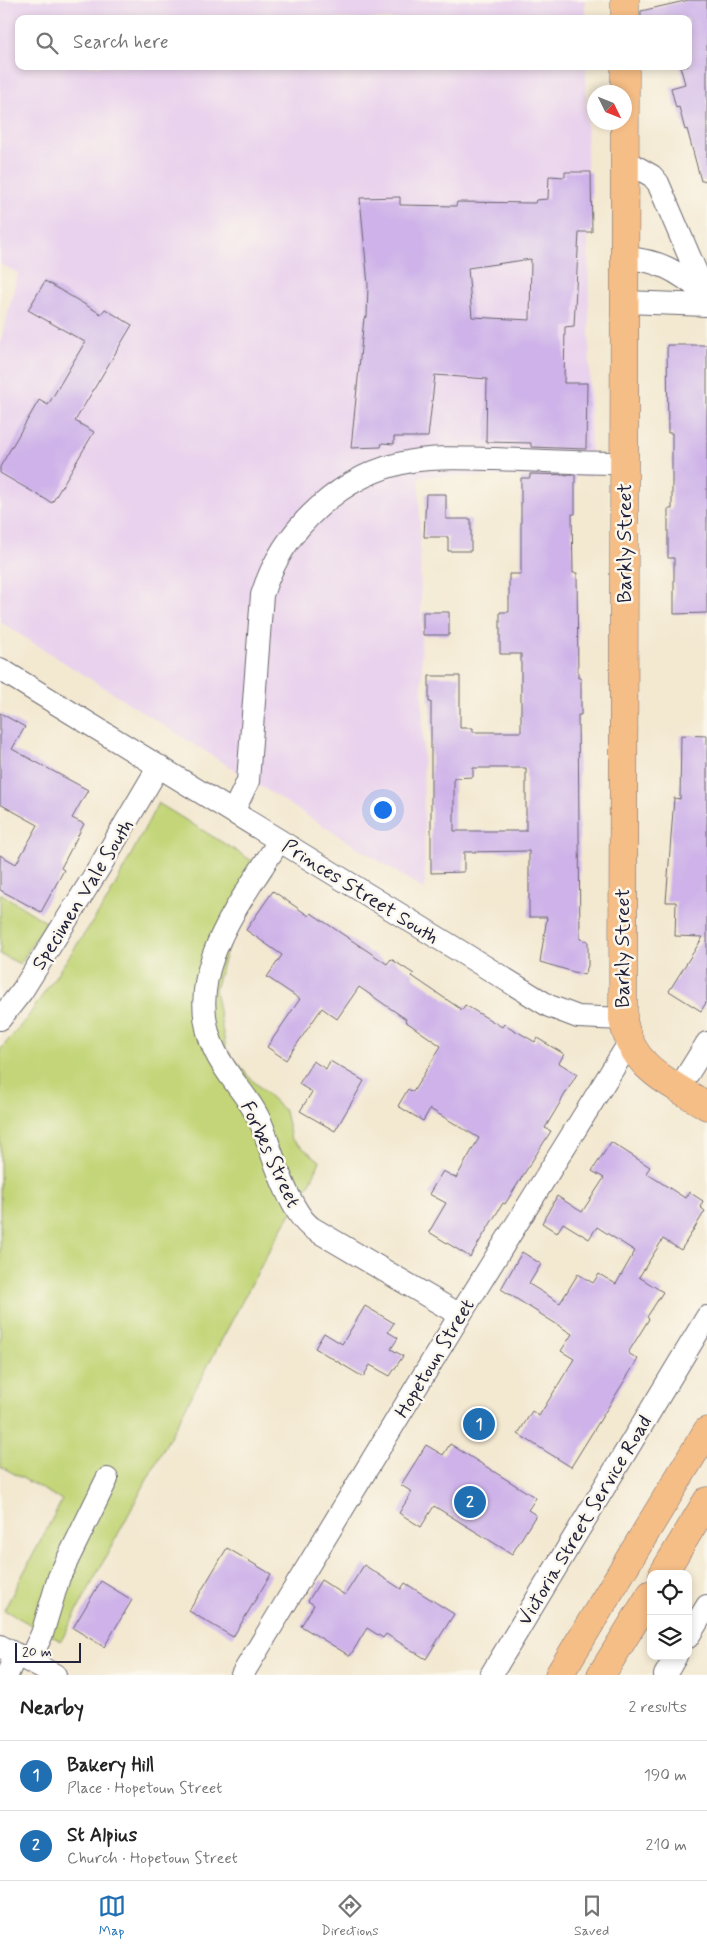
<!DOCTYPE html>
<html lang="en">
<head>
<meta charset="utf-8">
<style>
	:root { --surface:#fff; --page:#f6f6f6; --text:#222; --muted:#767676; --line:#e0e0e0; --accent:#1f6fb2 }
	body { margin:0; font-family:Mynerve,sans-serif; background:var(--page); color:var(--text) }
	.controls { position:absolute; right:15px; bottom:15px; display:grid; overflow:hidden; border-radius:10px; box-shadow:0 2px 8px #0003 }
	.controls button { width:45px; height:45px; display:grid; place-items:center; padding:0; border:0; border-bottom:1px solid var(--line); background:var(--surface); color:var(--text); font:25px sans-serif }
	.compass { position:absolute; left:587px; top:85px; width:45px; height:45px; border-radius:50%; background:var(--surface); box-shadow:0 2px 8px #0003; rotate:133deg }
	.scale { position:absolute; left:15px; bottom:12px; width:66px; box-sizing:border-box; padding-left:5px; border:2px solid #22223b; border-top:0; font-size:14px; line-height:18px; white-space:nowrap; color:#22223b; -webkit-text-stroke:4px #fbf7ec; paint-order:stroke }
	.you { position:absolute; left:382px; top:809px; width:18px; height:18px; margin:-12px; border:4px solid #fff; border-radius:50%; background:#1a73e8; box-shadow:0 0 0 8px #1a73e833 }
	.badge { display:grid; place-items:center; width:32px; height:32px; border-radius:50%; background:var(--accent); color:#fff; font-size:16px; font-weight:700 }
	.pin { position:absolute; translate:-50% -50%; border:2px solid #fff; box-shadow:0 1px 5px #0006 }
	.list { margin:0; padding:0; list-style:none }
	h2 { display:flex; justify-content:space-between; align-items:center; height:65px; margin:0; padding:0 20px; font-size:21px }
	h2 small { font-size:16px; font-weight:400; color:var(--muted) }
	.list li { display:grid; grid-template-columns:32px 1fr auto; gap:15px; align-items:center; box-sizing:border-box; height:70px; padding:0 20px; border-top:1px solid var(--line) }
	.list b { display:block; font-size:19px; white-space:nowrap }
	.list p { margin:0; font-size:16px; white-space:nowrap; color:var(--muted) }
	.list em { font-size:16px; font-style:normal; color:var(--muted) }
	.icon { flex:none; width:28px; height:28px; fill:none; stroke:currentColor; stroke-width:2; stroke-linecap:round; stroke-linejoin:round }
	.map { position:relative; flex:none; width:707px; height:1675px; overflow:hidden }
	.search { position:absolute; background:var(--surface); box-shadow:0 2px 8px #0003; left:15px; right:15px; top:15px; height:55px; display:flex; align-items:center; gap:12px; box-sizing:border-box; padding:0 18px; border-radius:10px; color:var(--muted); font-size:19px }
	.sheet { height:205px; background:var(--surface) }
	nav { display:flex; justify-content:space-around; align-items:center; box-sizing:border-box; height:70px; border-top:1px solid var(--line); background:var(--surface); font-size:14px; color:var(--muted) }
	nav a { display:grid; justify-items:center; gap:2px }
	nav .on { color:var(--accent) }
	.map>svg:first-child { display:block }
</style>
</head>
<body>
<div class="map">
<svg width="707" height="1675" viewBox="0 0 707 1675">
	<rect width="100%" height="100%" fill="#fbf7ec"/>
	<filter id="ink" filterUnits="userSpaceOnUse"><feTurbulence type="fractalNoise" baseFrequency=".02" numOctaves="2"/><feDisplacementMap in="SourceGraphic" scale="10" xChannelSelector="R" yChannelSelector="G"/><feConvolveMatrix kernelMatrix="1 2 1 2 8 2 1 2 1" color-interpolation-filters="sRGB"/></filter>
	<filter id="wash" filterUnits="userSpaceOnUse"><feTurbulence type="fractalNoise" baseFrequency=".0096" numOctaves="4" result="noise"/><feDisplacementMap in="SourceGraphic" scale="20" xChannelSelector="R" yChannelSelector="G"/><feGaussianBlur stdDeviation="1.12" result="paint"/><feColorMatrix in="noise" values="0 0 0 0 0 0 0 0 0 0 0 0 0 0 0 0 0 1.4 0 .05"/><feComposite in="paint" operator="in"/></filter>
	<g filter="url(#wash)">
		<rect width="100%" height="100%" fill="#f3e8d0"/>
		<path fill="#e9d2ed" d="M 0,0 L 585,0 L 585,19 L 19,19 L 19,66 L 586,66 L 591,476 L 419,476 L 425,890 L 0,622 L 0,344 L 18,273 L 0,264 Z"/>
		<path fill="#c3d578" stroke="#727c5a" d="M 158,803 L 272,873 L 230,940 L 215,989 L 226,1049 L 248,1076 L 285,1111 L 291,1139 L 320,1161 L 311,1181 L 276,1238 L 61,1641 L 4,1610 L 62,1500 L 0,1466 L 0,1050 L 27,1018 L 108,899 Z
			M 0,893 L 46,922 L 20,964 L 0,954 Z"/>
		<g id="blocks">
			<path fill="#ceb2e9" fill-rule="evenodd" d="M 689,0 L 707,0 L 707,180 L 701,181 L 687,129 L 685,130 L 679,107 L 676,108 L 671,88 L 685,84 L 680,66 L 688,66 L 688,19 L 641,19 L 641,11 Z
				M 565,172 L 591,172 L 592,232 L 579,232 L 574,326 L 565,327 L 564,383 L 587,383 L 586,449 L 531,447 L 531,443 L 486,442 L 487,379 L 435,375 L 428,437 L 394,437 L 394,444 L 382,443 L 381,447 L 351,448 L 364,318 L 367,317 L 368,285 L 360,198 L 400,197 L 400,205 L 456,206 L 457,202 L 535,203 L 536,200 L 548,199 L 549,176 L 565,177 ZM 531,259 L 530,320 L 472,317 L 468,268 Z
				M 45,281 L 101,314 L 105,309 L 132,325 L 75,421 L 94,432 L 52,503 L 0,473 L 0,467 L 39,400 L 48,405 L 85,342 L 28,310 Z
				M 667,345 L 707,345 L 707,613 L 674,614 L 674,558 L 668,558 L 668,509 L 672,509 L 672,433 L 668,433 Z
				M 530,474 L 575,475 L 575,514 L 572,514 L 573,573 L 577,573 L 578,678 L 581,678 L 581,715 L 578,715 L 580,939 L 588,941 L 588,966 L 584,975 L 540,962 L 547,917 L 529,917 L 529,851 L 464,852 L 464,872 L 431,873 L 431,702 L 429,702 L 429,676 L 460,676 L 460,728 L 473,728 L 473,732 L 521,732 L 521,654 L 500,654 L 500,612 L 509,612 L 509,574 L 521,574 L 521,478 L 530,478 ZM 473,768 L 526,768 L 526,831 L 454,831 L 454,778 L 473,777 Z
				M 426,494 L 446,494 L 446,519 L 471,519 L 471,551 L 448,551 L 448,537 L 424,537 Z
				M 423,612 L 449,612 L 449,635 L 423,635 Z
				M 0,713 L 25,727 L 12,749 L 88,790 L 72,818 L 84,824 L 61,868 L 64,870 L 41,912 L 0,890 L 0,855 L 16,864 L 38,825 L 0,804 Z
				M 681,735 L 707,736 L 707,1001 L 701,1011 L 669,991 L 703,937 L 675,936 L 676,902 L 666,902 L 674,798 L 680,799 Z
				M 273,891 L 309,916 L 311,913 L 387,964 L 391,959 L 414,974 L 412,976 L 462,1010 L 465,1005 L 502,1027 L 504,1024 L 535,1042 L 537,1038 L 564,1054 L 559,1063 L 577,1074 L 545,1128 L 551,1131 L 505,1204 L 503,1203 L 470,1257 L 429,1232 L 446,1203 L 429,1194 L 443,1171 L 456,1178 L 479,1138 L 430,1109 L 423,1121 L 398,1106 L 408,1089 L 413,1092 L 441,1046 L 405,1021 L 406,1019 L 359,987 L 337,1019 L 322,1008 L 286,1060 L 267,1047 L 300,999 L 267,977 L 282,955 L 246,930 Z
				M 313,1061 L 326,1069 L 330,1061 L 364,1081 L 335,1131 L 300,1111 L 312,1092 L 299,1084 Z
				M 611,1142 L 650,1167 L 646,1173 L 685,1198 L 689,1192 L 703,1201 L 700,1207 L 705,1211 L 681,1250 L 663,1239 L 639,1277 L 663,1292 L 647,1317 L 649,1319 L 628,1353 L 638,1359 L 571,1467 L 518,1434 L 532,1411 L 539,1416 L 574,1359 L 561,1351 L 572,1334 L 501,1289 L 522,1252 L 541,1264 L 529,1284 L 560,1303 L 578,1274 L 593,1283 L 599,1274 L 616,1284 L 635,1251 L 597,1227 L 589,1239 L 563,1223 L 557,1233 L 542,1223 L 557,1196 L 582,1212 L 604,1178 L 592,1171 Z
				M 365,1306 L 394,1323 L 388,1332 L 398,1338 L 391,1349 L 403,1356 L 390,1376 L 370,1365 L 363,1377 L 315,1348 L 324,1333 L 342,1344 Z
				M 450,1444 L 536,1498 L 528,1510 L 536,1515 L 512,1554 L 434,1506 L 421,1527 L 399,1513 L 412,1492 L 401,1485 L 426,1445 L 443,1455 Z
				M 227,1548 L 271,1574 L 233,1637 L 189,1611 Z
				M 364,1565 L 401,1589 L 405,1583 L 454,1614 L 426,1659 L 386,1634 L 383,1638 L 367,1628 L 350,1656 L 301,1626 L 314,1605 L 308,1601 L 321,1580 L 345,1595 Z
				M 101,1581 L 132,1600 L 104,1647 L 73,1628 Z"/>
		</g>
	</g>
	<g filter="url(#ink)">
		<use href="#blocks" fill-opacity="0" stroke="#6b676f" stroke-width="1"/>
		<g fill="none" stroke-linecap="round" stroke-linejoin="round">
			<g stroke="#6b676f" stroke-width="24">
				<path id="minor" d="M 626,161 L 652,176 L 658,183 L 705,293
					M 625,258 C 659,260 677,271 703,292
					M 625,302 L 707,305
					M 0,669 L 549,1006 L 578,1017 L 623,1019
					M 233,812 L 248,781 L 262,595 C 283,528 342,473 412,461 C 440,456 468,459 495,459 C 538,461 581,463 624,463
					M 279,841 C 241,902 179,976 215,1051 C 228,1079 252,1099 263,1128 C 272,1154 290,1213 312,1228 L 460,1315
					M 0,1019 L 22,991 L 99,868 L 159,766
					M 679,1088 L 707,1043
					M 688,1637 L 707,1606
					M 0,1646 L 55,1675
					M 29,1661 L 42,1634 L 59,1577 L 107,1479
					M 7,1675 L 16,1654
					M 242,1675 L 460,1315 L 629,1043
					M 491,1675 L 707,1317
					M 665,1675 L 676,1656"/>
			</g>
			<g stroke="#6b676f" stroke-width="29">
				<path id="major" d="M 625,0 L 625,19
					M 625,66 L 623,1019 C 631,1068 669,1082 707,1106
					M 663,1574 L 707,1501
					M 559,1675 L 707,1431
					M 601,1675 L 651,1594"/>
			</g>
			<use href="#minor" stroke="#fff" stroke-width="22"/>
			<use href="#major" stroke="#f6be87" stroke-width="28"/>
		</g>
	</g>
	<g text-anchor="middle" stroke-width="5" stroke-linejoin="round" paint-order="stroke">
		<g font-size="20" fill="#22223b" stroke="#fbf7ec">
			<text transform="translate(624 543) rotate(-90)" y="7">Barkly Street</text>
			<text transform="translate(361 891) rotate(32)" y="7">Princes Street South</text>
			<text transform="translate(82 894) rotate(-58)" y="7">Specimen Vale South</text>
			<text transform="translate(622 948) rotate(-90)" y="7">Barkly Street</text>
			<text transform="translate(271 1154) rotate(65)" y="7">Forbes Street</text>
			<text transform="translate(434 1358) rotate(-59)" y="7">Hopetoun Street</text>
			<text transform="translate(584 1520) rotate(-59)" y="7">Victoria Street Service Road</text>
		</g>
	</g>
</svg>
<div class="controls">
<button><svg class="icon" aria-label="locate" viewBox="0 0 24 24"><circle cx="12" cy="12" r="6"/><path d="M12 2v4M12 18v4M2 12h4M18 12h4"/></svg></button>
<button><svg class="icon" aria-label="layers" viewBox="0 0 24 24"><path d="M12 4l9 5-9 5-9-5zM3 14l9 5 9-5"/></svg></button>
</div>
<svg class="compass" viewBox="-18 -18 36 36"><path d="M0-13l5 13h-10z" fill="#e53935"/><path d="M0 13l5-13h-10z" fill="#767676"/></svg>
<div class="scale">20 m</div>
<div class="you"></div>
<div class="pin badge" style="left:479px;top:1424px">1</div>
<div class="pin badge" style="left:470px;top:1502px">2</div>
<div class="search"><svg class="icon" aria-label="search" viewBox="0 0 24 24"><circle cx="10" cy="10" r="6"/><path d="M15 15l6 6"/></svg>Search here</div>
</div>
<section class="sheet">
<h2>Nearby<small>2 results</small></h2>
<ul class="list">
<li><span class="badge">1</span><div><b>Bakery Hill</b><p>Place · Hopetoun Street</p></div><em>190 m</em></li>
<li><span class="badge">2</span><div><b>St Alpius</b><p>Church · Hopetoun Street</p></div><em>210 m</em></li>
</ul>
</section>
<nav>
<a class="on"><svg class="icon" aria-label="map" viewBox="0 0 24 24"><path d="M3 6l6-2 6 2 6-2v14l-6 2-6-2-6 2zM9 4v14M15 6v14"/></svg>Map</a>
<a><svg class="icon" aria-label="directions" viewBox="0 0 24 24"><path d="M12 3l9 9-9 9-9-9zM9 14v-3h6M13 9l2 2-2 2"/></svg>Directions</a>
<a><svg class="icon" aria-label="saved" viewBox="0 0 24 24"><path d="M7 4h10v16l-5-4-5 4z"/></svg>Saved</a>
</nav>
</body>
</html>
